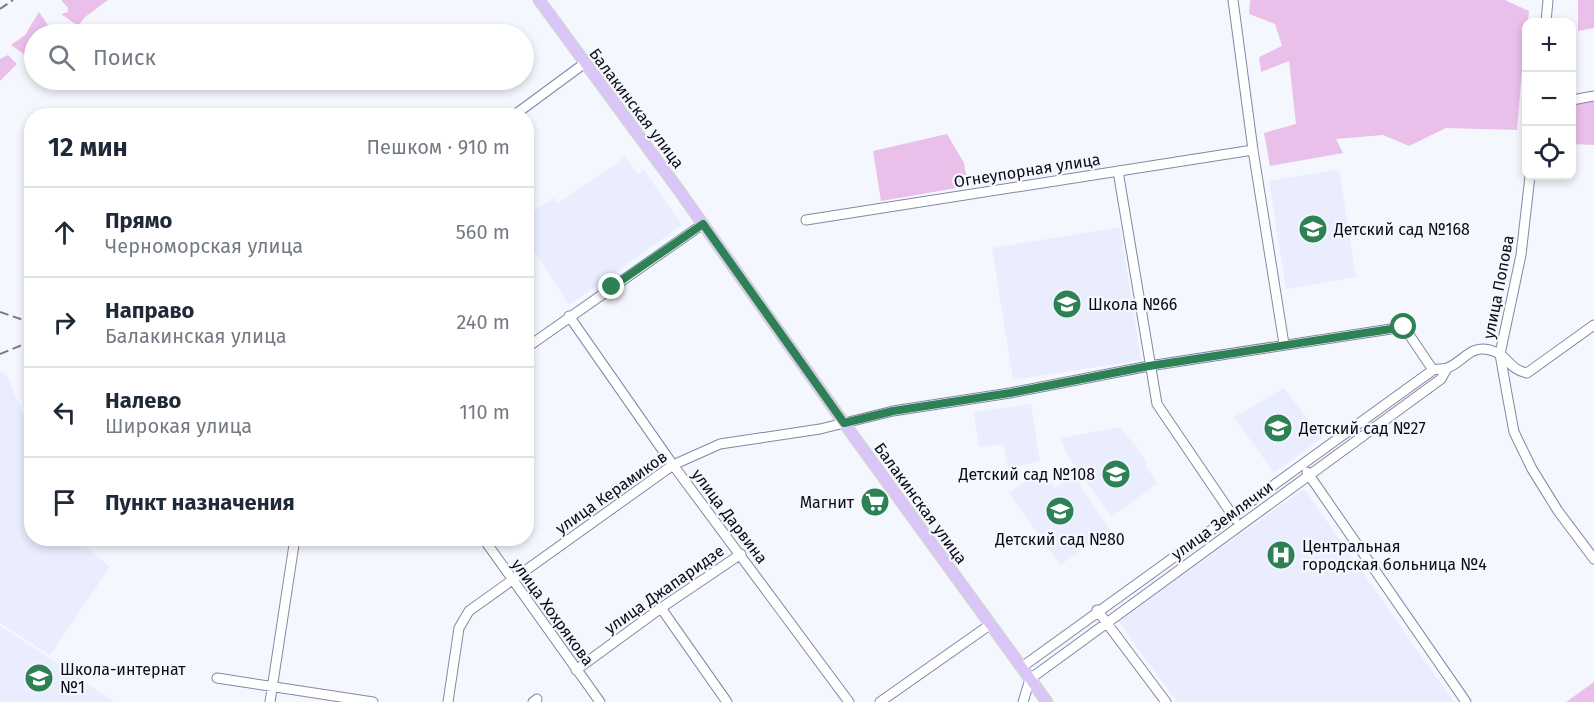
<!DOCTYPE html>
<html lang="ru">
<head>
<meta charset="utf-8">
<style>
	:root { --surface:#fff; --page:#f6f6f7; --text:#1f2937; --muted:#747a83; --line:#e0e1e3 }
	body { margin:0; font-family:"Fira Sans",sans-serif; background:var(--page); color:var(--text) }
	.controls { position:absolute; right:18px; top:18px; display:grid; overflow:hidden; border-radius:12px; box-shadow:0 3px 9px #0003 }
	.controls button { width:54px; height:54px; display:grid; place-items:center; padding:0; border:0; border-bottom:2px solid var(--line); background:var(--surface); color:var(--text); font:30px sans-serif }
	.stop { position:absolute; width:18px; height:18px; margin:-14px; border:4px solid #2d8154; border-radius:50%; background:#fff }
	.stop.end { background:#2d8154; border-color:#fff; box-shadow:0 2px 6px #0008 }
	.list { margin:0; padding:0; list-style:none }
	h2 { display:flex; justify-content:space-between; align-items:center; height:78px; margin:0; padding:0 24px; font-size:26px }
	h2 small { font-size:20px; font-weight:400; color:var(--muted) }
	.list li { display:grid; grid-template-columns:39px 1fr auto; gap:18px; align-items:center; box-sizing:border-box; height:90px; padding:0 24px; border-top:2px solid var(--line) }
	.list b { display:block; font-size:22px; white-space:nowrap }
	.list p { margin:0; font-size:20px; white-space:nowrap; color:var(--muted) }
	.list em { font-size:20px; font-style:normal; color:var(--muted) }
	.icon { flex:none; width:33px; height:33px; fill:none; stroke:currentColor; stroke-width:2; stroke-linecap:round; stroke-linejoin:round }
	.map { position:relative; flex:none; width:1594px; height:702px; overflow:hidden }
	.search { position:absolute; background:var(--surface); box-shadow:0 3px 9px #0003; left:24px; top:24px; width:510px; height:66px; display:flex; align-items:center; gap:15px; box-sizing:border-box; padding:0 21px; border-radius:33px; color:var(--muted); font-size:22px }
	.panel { position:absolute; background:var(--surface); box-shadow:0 3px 9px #0003; left:24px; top:108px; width:510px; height:438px; border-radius:24px }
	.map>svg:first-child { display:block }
</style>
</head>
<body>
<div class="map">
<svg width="1594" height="702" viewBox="0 0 1594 702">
	<rect width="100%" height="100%" fill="#f5f7fe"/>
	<path fill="#e9edfe" d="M 625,156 L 638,174 L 644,170 L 682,225 L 569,305 L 533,249 L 527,253 L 527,215 L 554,198 L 558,203 L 621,161 L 620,159 Z
		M 1339,169 L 1356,277 L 1286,289 L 1269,181 Z
		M 1120,227 L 1141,360 L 1013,380 L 992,248 Z
		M 0,371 L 6,374 L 31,432 L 32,538 L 81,539 L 85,546 L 110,567 L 50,655 L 0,623 Z
		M 1284,388 L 1322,438 L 1274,473 L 1234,417 Z
		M 1031,404 L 1040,461 L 1008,468 L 1003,444 L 979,447 L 974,412 Z
		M 1121,427 L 1148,464 L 1145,466 L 1158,483 L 1111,517 L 1065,451 L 1061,438 Z
		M 1042,469 L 1055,488 L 1073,475 L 1110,530 L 1060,565 L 1009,493 Z
		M 1304,489 L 1417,650 L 1454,702 L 1177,702 L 1118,621 Z
		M 0,626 L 43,654 L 114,702 L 0,702 Z"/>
	<path fill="#eabfea" d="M 61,0 L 108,0 L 85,17 L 78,26 L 61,14 L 68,12 L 68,8 Z
		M 1250,0 L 1505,0 L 1529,11 L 1528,22 L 1526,22 L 1517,130 L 1446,128 L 1409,146 L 1383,135 L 1336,139 L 1343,153 L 1270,166 L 1264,133 L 1296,124 L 1289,61 L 1261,72 L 1259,57 L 1282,46 L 1275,24 L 1249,14 Z
		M 1578,0 L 1594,0 L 1594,28 L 1578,31 Z
		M 39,12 L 54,34 L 34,34 L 34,53 L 25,55 L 11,45 L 25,35 Z
		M 8,55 L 17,64 L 0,81 L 0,59 Z
		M 1594,100 L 1594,145 L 1572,144 L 1572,104 Z
		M 947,134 L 964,163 L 968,186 L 881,201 L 873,151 Z
		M 1594,682 L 1594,702 L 1566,702 Z"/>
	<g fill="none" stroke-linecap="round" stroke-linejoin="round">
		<g stroke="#8288a7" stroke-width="11">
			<path id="minor" d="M 1233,0 L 1253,150 L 1284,344
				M 1546,22 L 1548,0
				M 1572,100 L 1594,96
				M 513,116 L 585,63
				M 1118,171 L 1157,404 L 1235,519
				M 1530,176 L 1521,255 L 1500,354 L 1507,394 L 1514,432 L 1532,469 L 1558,511 L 1594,559
				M 806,220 L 1253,150
				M 569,316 L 673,465 L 849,702
				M 526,348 L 703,224
				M 1307,472 L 1466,702
				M 483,538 L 600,702
				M 661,608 L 727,702
				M 1097,610 L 1166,702
				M 1022,667 L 1433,370 C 1437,369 1443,369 1447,368 C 1464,362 1470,343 1493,351 C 1509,356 1508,369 1527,373 L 1594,325
				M 576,670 L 661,608 L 741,554
				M 217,678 L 373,702
				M 270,702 L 295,538
				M 448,702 L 459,628 L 469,611 L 673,465 L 720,444 L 820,429 L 893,411 L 1010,393 L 1149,366 L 1404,327 L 1433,370
				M 533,702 L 537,699
				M 880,702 L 991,624
				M 1023,702 L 1030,679 L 1441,379 L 1447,368"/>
		</g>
		<g stroke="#d3d3d5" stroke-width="13">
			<path id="major" d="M 539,0 L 678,189 L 844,423 L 1047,702"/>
		</g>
		<use href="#minor" stroke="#fff" stroke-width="9"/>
		<use href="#major" stroke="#d9c5f8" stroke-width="10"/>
		<path stroke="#7a7c85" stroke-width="2" stroke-dasharray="9 4.5" stroke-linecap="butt" d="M 0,9 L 13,0
			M 0,312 L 32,323
			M 0,354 L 32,341"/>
	</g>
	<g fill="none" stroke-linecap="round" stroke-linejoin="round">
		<path stroke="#2d8154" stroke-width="8" d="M 612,287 L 703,224 L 844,423 L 893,411 L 1010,393 L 1149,366 L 1404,327"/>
	</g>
	<defs>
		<g id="school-disc" transform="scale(1.5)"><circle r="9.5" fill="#2d8154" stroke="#f5f7fe"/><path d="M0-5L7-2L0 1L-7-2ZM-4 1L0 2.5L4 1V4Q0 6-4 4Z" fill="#fff"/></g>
		<g id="supermarket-disc" transform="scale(1.5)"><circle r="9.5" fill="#2d8154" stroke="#f5f7fe"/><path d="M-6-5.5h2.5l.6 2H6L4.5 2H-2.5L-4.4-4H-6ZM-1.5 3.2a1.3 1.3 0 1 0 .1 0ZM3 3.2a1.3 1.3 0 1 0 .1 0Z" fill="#fff"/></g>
		<g id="hospital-disc" transform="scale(1.5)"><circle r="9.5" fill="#2d8154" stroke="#f5f7fe"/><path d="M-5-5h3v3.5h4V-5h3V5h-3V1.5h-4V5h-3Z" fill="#fff"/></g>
	</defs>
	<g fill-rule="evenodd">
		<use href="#school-disc" x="1313" y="229"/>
		<use href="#school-disc" x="1067" y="304"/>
		<use href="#school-disc" x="1278" y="428"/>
		<use href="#school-disc" x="1116" y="474"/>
		<use href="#supermarket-disc" x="875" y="502"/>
		<use href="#school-disc" x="1060" y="511"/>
		<use href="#hospital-disc" x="1281" y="555"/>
		<use href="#school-disc" x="39" y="678"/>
	</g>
	<g text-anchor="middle" stroke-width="4.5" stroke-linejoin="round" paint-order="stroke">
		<g font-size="16" fill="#0a0b16" stroke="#f5f7fe">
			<text transform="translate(637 108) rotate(53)" y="6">Балакинская улица</text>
			<text transform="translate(1027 170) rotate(-9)" y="6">Огнеупорная улица</text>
			<text transform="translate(1498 287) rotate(-79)" y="6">улица Попова</text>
			<text transform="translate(611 492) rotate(-35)" y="6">улица Керамиков</text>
			<text transform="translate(921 503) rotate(54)" y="6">Балакинская улица</text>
			<text transform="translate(730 516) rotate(53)" y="6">улица Дарвина</text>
			<text transform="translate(1222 520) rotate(-36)" y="6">улица Землячки</text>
			<text transform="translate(664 589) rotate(-35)" y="6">улица Джапаридзе</text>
			<text transform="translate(553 612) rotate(54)" y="6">улица Хохрякова</text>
		</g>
		<g font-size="16" fill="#0a0b16" stroke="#f5f7fe" text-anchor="start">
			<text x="1334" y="235">Детский сад №168</text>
			<text x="1088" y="310">Школа №66</text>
			<text x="1299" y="434">Детский сад №27</text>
			<text x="1095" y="480" text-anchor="end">Детский сад №108</text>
			<text x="854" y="508" text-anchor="end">Магнит</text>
			<text x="1060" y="545" text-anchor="middle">Детский сад №80</text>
			<text x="1302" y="552">Центральная<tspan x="1302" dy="18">городская больница №4</tspan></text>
			<text x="60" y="675">Школа-интернат<tspan x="60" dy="18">№1</tspan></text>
		</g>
	</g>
</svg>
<div class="controls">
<button>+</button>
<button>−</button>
<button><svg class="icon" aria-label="locate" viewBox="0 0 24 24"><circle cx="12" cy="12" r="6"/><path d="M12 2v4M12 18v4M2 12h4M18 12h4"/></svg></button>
</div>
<div class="stop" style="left:1404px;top:327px"></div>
<div class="stop end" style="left:612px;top:287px"></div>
<div class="search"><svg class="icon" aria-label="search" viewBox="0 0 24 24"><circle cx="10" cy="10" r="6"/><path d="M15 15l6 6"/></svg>Поиск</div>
<section class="panel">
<h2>12 мин<small>Пешком · 910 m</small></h2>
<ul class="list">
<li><svg class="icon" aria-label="ahead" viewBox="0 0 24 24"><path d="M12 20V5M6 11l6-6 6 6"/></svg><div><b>Прямо</b><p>Черноморская улица</p></div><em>560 m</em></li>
<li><svg class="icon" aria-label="right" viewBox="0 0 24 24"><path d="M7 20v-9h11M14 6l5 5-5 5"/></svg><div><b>Направо</b><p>Балакинская улица</p></div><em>240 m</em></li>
<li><svg class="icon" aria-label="left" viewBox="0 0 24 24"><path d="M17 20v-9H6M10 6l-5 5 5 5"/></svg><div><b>Налево</b><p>Широкая улица</p></div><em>110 m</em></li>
<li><svg class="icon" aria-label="arrive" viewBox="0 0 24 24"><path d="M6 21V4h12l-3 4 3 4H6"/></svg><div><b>Пункт назначения</b></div></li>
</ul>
</section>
</div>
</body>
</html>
